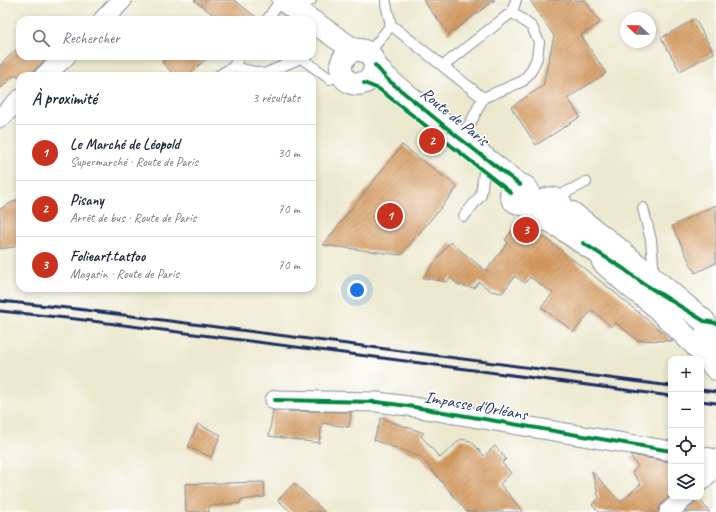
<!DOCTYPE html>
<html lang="fr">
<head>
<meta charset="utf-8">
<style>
	:root { --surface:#fff; --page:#f6f6f7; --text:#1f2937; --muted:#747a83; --line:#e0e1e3; --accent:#c8321e }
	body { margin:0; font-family:Caveat,sans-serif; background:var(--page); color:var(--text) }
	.controls { position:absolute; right:12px; bottom:12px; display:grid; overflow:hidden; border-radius:8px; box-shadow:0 2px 6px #0003 }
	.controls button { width:36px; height:36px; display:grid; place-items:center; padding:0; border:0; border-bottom:1px solid var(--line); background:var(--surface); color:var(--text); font:20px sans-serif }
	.compass { position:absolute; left:620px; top:12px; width:36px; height:36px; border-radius:50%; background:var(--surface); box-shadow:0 2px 6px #0003; rotate:292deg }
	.you { position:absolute; left:357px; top:290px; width:14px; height:14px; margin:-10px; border:3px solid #fff; border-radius:50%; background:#1a73e8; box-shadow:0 0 0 6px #1a73e833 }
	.badge { display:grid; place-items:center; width:26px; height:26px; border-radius:50%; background:var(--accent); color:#fff; font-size:13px; font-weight:700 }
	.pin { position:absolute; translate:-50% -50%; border:2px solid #fff; box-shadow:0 1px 4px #0006 }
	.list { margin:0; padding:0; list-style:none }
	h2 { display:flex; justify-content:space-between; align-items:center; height:52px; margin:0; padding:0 16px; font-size:17px }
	h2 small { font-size:13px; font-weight:400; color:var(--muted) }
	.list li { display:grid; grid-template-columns:26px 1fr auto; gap:12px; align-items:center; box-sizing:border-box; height:56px; padding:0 16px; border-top:1px solid var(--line) }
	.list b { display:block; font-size:15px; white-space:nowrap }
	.list p { margin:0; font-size:13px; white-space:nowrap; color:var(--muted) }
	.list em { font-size:13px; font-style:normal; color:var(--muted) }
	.icon { flex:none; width:22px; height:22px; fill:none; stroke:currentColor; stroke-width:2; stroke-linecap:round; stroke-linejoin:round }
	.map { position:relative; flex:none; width:716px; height:512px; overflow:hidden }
	.search { position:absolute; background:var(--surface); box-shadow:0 2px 6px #0003; left:16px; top:16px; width:300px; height:44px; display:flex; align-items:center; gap:10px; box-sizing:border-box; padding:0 14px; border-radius:12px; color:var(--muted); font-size:15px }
	.panel { position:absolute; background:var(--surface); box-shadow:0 2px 6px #0003; left:16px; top:72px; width:300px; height:220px; border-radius:12px }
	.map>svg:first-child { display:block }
</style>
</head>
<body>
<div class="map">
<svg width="716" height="512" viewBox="0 0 716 512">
	<defs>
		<pattern id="building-hatch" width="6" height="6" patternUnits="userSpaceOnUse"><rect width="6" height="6" fill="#d59b60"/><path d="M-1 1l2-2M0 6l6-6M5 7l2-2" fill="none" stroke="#ac7f52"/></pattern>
	</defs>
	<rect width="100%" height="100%" fill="#fff"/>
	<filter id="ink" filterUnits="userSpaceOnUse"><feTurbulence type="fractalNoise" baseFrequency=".025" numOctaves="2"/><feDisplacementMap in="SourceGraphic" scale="8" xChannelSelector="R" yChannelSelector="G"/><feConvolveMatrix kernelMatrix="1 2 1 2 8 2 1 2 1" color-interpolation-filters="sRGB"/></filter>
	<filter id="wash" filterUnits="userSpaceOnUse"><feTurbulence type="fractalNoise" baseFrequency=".012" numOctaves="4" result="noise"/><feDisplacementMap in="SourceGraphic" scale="16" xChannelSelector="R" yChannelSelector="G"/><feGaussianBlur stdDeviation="0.9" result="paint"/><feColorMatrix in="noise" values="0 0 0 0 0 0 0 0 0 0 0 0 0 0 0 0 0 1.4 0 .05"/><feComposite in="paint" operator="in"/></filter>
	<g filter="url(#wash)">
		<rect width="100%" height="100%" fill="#ece8ce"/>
		<g id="blocks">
			<path fill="url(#building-hatch)" d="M 194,0 L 234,0 L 260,20 L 220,20 Z
				M 423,0 L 495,0 L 449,34 Z
				M 530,0 L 585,0 L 600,23 L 581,35 L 606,73 L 568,98 L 580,117 L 536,145 L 511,107 L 543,86 L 554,36 Z
				M 695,19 L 714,53 L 680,71 L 661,38 Z
				M 20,46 L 20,56 L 50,56 L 28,76 L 13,76 L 0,89 L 0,65 Z
				M 169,56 L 209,56 L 187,76 L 175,76 L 162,62 Z
				M 402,145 L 458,187 L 401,255 L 323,245 Z
				M 20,198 L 20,246 L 0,249 L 0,209 Z
				M 716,205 L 716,263 L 695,273 L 672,226 Z
				M 521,219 L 609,288 L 673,341 L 637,340 L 615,322 L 612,327 L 592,310 L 574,332 L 541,307 L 553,293 L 530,277 L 525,283 L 515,276 L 502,293 L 491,291 L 479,282 L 474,288 L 459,285 L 450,278 L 447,282 L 423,278 L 450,242 L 486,271 L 508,242 L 505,240 Z
				M 273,410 L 275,411 L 351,412 L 349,427 L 322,423 L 319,443 L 269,436 Z
				M 381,418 L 424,433 L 421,436 L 440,458 L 461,439 L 471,441 L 484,456 L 495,446 L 506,459 L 502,463 L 511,473 L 500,484 L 523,512 L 467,512 L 421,457 L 374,440 Z
				M 198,424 L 221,435 L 211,457 L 188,447 Z
				M 630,455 L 671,462 L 671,495 L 661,504 L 658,512 L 599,512 L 592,505 L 599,498 L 592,471 L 620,502 L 641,484 L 632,472 L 638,467 Z
				M 264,482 L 265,497 L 240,500 L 240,503 L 209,506 L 209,512 L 186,512 L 185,484 Z
				M 294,483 L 325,512 L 291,512 L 278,500 Z
				M 696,497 L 697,497 L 710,512 L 685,512 L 693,505 Z"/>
		</g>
	</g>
	<g filter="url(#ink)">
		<use href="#blocks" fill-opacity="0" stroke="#848c96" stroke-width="1"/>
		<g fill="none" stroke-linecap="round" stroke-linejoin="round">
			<g stroke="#848c96" stroke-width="12">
				<path id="lane" d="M 386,0 L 386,4 L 391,25
					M 296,11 L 311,0
					M 512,12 L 516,0
					M 267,20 L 275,8
					M 369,53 L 391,25 L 483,98 L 470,124 L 457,138
					M 443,66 L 512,12 L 532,27 L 539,42 L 537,58 L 531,71 L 523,81 L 483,98
					M 233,67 L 264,74 L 301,58 L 330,79 L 342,73
					M 218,76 L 233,67 L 240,56
					M 557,199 L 561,195 L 586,182
					M 643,208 L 651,240 L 654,276
					M 464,216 L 481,195 L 484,171"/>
			</g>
			<g stroke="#848c96" stroke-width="21">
				<path id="street" d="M 103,20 L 122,0
					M 44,76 L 66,56
					M 0,118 L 20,99
					M 275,400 L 377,402 L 408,406 L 671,451
					M 701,456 L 716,459
					M 701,481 L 716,466
					M 669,512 L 685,497"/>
			</g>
			<g stroke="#848c96" stroke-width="24">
				<path id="secondary" d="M 283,0 L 310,20
					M 312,21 L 354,50
					M 375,65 C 375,89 342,90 341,68 C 341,56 353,47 364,51 C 373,54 372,61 377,67 C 380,71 383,75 387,78 C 397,89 411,97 422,107 C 454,134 486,160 520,185
					M 521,203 C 533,198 530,184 517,185 C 511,188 508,198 516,202 C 520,204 528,205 533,208 C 540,211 542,218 547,220 C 559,225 566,211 560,202 C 551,194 539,200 540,212
					M 563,209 L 572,213 L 617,248 L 704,321 L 716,343
					M 551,221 L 583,243 L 621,267
					M 603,262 L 631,287 L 652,303 L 698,348 L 716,369"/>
			</g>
			<use href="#lane" stroke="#fff" stroke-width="10"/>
			<use href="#street" stroke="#fff" stroke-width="19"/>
			<use href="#secondary" stroke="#fff" stroke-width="22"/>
			<path stroke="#1b2f5e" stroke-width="3" d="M 0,301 L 77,309 L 671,386
				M 0,311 L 76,319 L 390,359 L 671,396
				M 701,390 L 716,392
				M 701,401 L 716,403"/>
			<g stroke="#fff" stroke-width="6">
				<path id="cycleway" d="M 375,65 L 387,79 L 458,137 L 520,185
					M 364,83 L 379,89 L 505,188 L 511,193
					M 583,243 L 624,269 L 641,282 L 704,321 L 716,323
					M 275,400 L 377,402 L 408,406 L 671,451"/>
			</g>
			<use href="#cycleway" stroke="#00873e" stroke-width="4"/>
		</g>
	</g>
	<g text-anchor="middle" stroke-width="3" stroke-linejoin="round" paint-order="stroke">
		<g font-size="17" fill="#1b2f5e" stroke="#fff">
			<text transform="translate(455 116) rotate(39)" y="6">Route de Paris</text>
			<text transform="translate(476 405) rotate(10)" y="6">Impasse d'Orléans</text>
		</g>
	</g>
</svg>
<div class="controls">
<button>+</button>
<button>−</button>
<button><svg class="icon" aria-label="locate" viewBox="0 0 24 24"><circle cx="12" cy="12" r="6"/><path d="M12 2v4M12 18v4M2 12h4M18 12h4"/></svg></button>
<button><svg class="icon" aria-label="layers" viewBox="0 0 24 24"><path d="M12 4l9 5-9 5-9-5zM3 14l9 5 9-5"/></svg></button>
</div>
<svg class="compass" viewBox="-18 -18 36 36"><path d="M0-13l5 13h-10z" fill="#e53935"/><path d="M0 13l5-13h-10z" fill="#747a83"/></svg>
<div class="you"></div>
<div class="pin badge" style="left:390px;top:216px">1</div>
<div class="pin badge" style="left:432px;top:141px">2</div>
<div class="pin badge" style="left:526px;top:230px">3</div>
<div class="search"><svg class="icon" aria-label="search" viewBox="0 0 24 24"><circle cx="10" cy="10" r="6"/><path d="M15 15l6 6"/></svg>Rechercher</div>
<section class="panel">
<h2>À proximité<small>3 résultats</small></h2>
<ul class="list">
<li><span class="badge">1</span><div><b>Le Marché de Léopold</b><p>Supermarché · Route de Paris</p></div><em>30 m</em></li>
<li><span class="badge">2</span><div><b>Pisany</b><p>Arrêt de bus · Route de Paris</p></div><em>70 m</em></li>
<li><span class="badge">3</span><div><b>Folieart.tattoo</b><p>Magasin · Route de Paris</p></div><em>70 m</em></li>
</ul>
</section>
</div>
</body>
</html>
